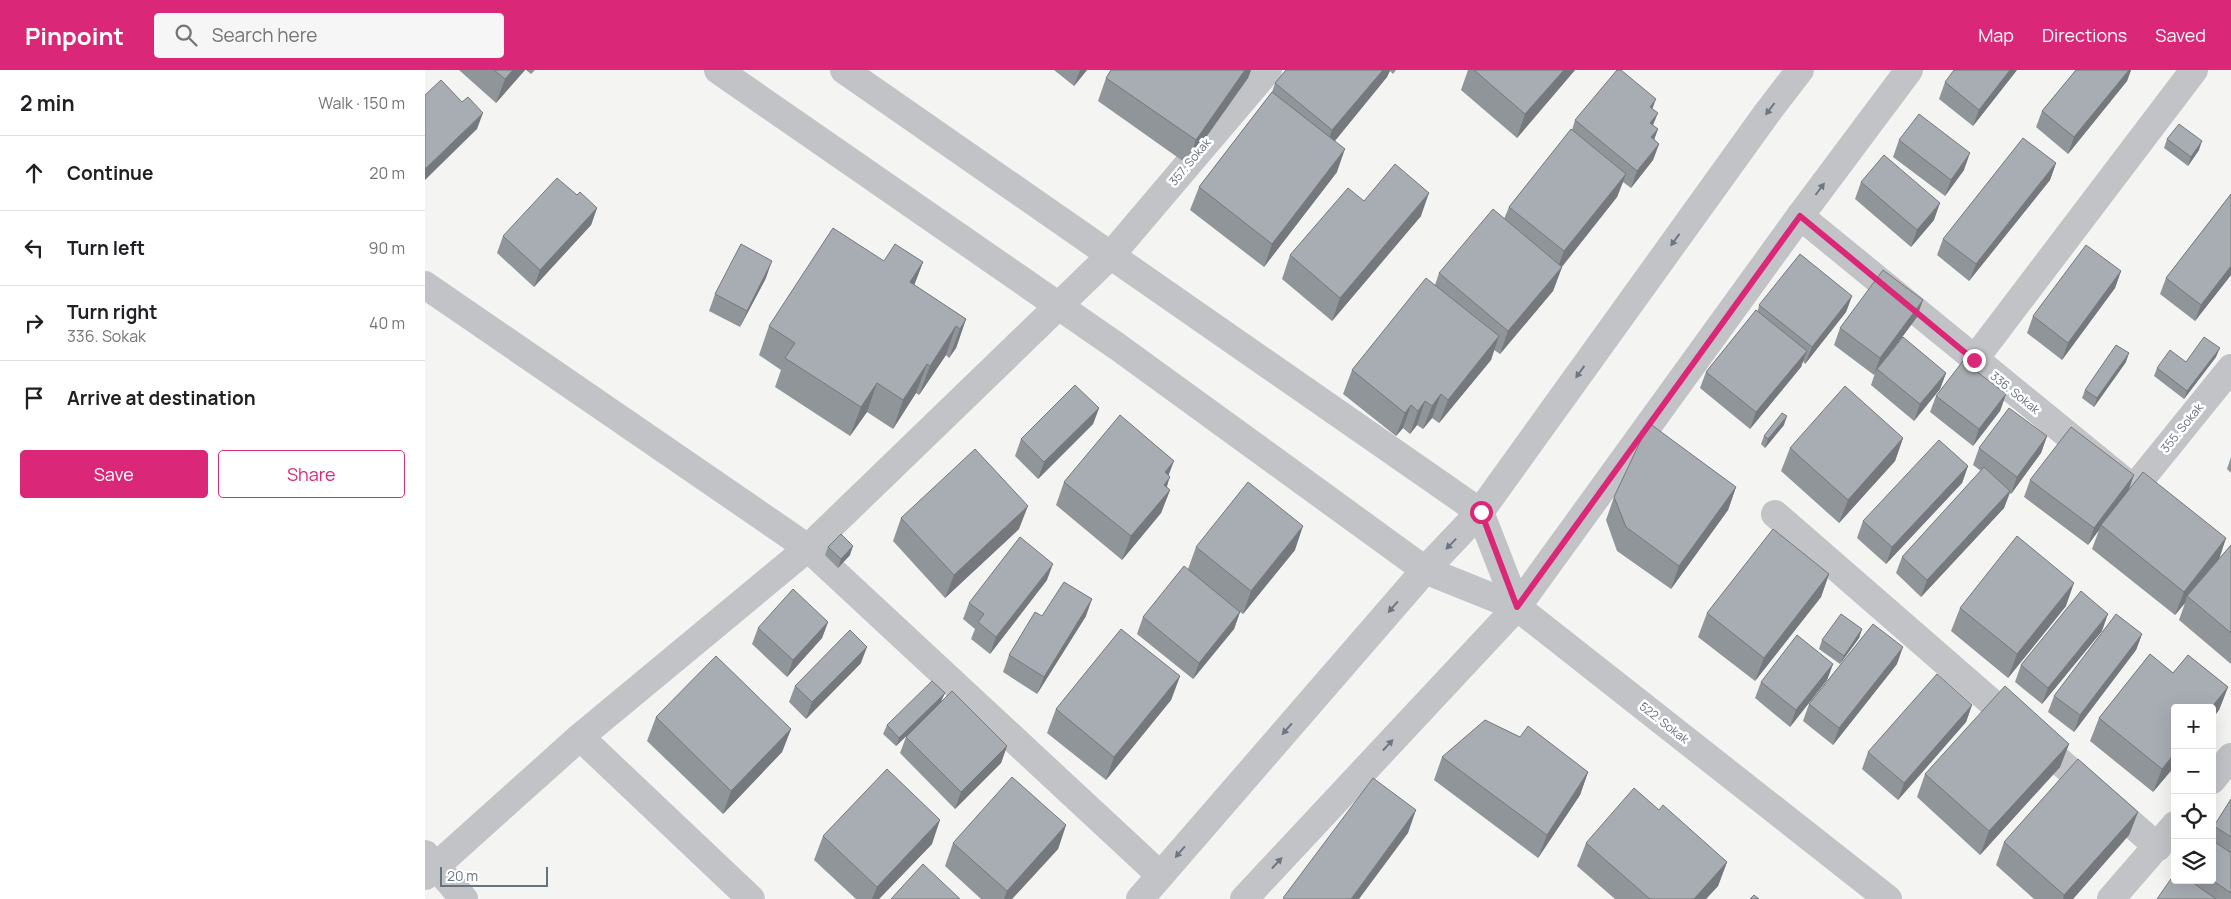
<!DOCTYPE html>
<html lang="en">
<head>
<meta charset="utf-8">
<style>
	:root { --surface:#fff; --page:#f6f6f6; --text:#202124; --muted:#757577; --line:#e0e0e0; --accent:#db2777 }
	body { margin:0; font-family:Manrope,sans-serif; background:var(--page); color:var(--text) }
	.controls { position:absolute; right:15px; bottom:15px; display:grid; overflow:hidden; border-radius:5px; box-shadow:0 5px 20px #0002 }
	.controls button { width:45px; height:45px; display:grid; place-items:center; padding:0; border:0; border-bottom:1px solid var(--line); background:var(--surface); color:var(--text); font:25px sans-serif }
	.scale { position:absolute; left:15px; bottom:12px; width:108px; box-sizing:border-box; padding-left:5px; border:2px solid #67727f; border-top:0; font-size:14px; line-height:18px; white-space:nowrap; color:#67727f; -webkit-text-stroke:4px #fff; paint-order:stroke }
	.stop { position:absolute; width:15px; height:15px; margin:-11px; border:4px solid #db2777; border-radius:50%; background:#fff }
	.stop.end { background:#db2777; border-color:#fff; box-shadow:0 1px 5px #0008 }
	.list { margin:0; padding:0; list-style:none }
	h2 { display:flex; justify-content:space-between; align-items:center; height:65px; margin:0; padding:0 20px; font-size:21px }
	h2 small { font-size:16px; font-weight:400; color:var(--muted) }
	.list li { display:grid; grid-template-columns:32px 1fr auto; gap:15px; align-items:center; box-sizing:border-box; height:75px; padding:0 20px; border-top:1px solid var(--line) }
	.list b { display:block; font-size:19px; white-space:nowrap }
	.list p { margin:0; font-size:16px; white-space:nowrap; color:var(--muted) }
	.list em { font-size:16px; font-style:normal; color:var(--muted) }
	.actions { display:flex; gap:10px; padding:15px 20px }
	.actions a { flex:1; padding:11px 0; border:1px solid var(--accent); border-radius:5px; text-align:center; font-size:18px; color:var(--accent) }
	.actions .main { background:var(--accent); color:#fff }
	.icon { flex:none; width:28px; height:28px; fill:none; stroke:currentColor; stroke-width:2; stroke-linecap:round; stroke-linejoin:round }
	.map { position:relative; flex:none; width:1806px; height:829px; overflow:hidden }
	header { display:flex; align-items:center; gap:30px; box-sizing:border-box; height:70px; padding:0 25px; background:var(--accent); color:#fff }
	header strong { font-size:24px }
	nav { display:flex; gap:28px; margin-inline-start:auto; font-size:18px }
	.search { width:350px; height:45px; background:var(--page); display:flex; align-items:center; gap:12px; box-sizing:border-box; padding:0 18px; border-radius:5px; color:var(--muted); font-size:19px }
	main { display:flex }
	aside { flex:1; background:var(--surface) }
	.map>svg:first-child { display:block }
</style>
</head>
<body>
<header>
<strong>Pinpoint</strong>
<div class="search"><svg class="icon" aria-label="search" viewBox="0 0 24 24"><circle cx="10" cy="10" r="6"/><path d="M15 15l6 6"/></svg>Search here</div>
<nav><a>Map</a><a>Directions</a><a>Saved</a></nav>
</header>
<main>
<aside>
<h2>2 min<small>Walk · 150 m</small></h2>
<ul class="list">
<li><svg class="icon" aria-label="ahead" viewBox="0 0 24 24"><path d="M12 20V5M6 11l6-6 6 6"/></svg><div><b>Continue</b></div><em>20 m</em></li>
<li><svg class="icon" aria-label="left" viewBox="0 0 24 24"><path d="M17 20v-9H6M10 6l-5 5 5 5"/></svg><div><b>Turn left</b></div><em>90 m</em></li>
<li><svg class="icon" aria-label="right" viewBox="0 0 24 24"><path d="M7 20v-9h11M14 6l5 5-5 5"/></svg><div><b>Turn right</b><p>336. Sokak</p></div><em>40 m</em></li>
<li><svg class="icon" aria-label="arrive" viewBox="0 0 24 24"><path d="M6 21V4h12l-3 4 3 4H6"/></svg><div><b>Arrive at destination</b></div></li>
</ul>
<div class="actions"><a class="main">Save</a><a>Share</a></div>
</aside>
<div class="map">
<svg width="1806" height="829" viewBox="0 0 1806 829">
	<rect width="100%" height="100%" fill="#f4f5f2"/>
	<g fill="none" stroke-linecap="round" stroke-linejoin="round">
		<path stroke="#c1c3c6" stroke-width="28" d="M 293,0 L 693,277 L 1000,500 L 1092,537 L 1463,829
			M 419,0 L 1055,442 L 1092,537
			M 1375,146 L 1736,441
			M 0,215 L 383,478 L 735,805
			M 1549,290 L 1769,0
			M 1709,418 L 1806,298
			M 1350,444 L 1733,777
			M 155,667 L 326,829
			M 1787,710 L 1806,687
			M 0,784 L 39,829
			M 0,806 L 155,667 L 383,478 L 686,185 L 843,0
			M 1686,829 L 1750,755"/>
		<path stroke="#c1c3c6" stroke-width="28" d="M 715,829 L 1000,500 L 1055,442 L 1342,43 L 1375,0
			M 819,829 L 1092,537 L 1375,146 L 1484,0"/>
	</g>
	<path fill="#90959a" d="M 34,0 L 100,0 L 71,33 Z
		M 101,0 L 110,0 L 106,4 Z
		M 629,0 L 662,0 L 649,16 Z
		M 686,0 L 826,0 L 823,8 L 762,94 L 673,31 L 681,8 Z
		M 861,0 L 971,0 L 968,4 L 965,1 L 962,7 L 910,71 L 912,102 L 839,197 L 765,140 L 774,117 L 847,22 L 850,13 Z
		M 1043,0 L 1150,0 L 1092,68 L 1036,20 Z
		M 1592,0 L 1548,56 L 1514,29 L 1520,12 Z
		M 1651,0 L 1706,0 L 1702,11 L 1643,84 L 1611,57 L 1617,41 Z
		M 1227,39 L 1228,55 L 1233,59 L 1229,69 L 1234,74 L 1228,90 L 1206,118 L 1198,112 L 1192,127 L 1137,197 L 1128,221 L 1075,284 L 1069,280 L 1066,290 L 1014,353 L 1007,348 L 998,359 L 992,355 L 985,364 L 978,358 L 971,366 L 918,324 L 927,300 L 1010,215 L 1014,203 L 1079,149 L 1084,137 L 1147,60 L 1150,50 Z
		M 1742,69 L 1774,80 L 1763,96 L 1739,78 Z
		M 1474,70 L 1539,100 L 1520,126 L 1468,87 Z
		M 1631,93 L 1625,110 L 1544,211 L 1512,185 L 1518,169 Z
		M 1436,112 L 1509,150 L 1486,177 L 1430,129 Z
		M 1806,124 L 1806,205 L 1770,251 L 1735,224 L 1741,208 Z
		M 152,125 L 172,138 L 166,155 L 109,217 L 72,183 L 78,166 Z
		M 939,131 L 996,146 L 907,251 L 857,209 L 865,185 Z
		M 459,191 L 498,192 L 489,215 L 541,249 L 531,278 L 524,288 L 521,285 L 494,325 L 491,323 L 468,359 L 442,342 L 425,366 L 350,317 L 356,300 L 334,285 L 344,256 Z
		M 1696,201 L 1690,218 L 1637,290 L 1602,263 L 1608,246 Z
		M 341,208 L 315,257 L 284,241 L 290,224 Z
		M 1427,226 L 1421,242 L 1380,294 L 1378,291 L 1376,297 L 1325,359 L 1275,318 L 1281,302 L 1333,240 L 1334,235 Z
		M 1492,247 L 1470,276 L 1521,303 L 1515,319 L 1489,351 L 1446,315 L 1450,303 L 1449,305 L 1409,275 L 1415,258 Z
		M 1791,287 L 1759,329 L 1729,306 L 1732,298 L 1761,292 Z
		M 1701,292 L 1669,337 L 1657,328 L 1660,320 Z
		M 1581,324 L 1575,341 L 1548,376 L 1505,342 L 1511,326 Z
		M 674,338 L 668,354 L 613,409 L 590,386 L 596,369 Z
		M 1359,355 L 1340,378 L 1336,374 L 1339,366 Z
		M 1622,366 L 1616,383 L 1586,424 L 1585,423 L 1579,438 L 1496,527 L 1471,503 L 1477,487 L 1556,401 L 1548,395 L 1554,378 Z
		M 1478,368 L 1470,391 L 1414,453 L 1356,401 L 1365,378 Z
		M 1806,387 L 1806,403 L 1802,399 Z
		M 1543,396 L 1537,413 L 1461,494 L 1432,468 L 1438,451 Z
		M 744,405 L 742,417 L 745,420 L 736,443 L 697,490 L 631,435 L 639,412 Z
		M 1605,410 L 1704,420 L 1801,468 L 1794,490 L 1806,475 L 1806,594 L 1754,550 L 1760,533 L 1750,545 L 1667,479 L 1674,460 L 1663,475 L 1599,427 Z
		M 1311,417 L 1303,440 L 1246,519 L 1192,481 L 1181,450 L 1189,427 Z
		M 476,448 L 594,459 L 520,528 L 468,471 Z
		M 403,477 L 425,485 L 413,498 L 400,485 Z
		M 771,477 L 870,480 L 818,544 L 815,542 L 809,559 L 768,609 L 712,564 L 718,547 L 763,499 Z
		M 1404,504 L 1396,527 L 1330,611 L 1273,567 L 1282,543 Z
		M 622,510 L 565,584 L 546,569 L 550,559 L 538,549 L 544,533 Z
		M 1641,536 L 1583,608 L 1526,561 L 1535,538 Z
		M 617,546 L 661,546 L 612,624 L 578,602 L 584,585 Z
		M 403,552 L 397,568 L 362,607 L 327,574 L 333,558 Z
		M 1437,559 L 1434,568 L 1415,594 L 1394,579 L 1397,570 Z
		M 1677,561 L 1617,634 L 1590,612 L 1596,595 Z
		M 1717,564 L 1711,580 L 1649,662 L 1623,642 L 1629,626 Z
		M 1725,584 L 1748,603 L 1763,585 L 1803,617 L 1794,640 L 1787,649 L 1787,638 L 1750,638 L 1750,696 L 1728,722 L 1665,671 L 1674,648 Z
		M 436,593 L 381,649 L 364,632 L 370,616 Z
		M 1408,594 L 1402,610 L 1365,657 L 1330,628 L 1336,612 Z
		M 1472,594 L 1408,675 L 1378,651 L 1384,634 Z
		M 755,606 L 746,630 L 681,710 L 622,663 L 631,639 Z
		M 517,631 L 582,676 L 576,693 L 530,739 L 475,683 L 481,667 L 492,656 L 471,676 L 458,664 L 462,655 Z
		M 1547,635 L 1541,652 L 1473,730 L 1437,699 L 1443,682 Z
		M 231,647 L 366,659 L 357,682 L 298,744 L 222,671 Z
		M 1644,674 L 1635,697 L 1555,785 L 1492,727 L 1500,704 Z
		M 1017,687 L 1163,702 L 1155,725 L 1113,788 L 1009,710 Z
		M 1806,729 L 1806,829 L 1732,829 L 1750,810 L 1787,810 L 1787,760 L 1789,756 Z
		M 1234,740 L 1302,792 L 1293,816 L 1281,829 L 1190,829 L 1152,796 L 1161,773 Z
		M 1713,742 L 1704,765 L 1648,829 L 1609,829 L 1571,795 L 1579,772 Z
		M 641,755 L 633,779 L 587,829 L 556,829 L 520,796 L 528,773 Z
		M 398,766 L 507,774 L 454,829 L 431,829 L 389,790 Z"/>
	<path fill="#75797d" d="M 88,0 L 100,0 L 71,33 L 80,9 Z
		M 655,0 L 662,0 L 649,16 Z
		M 820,0 L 826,0 L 823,8 L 762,94 L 771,70 Z
		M 958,0 L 965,0 L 962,7 L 899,84 L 907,60 Z
		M 1139,0 L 1150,0 L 1092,68 L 1100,44 Z
		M 1585,0 L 1592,0 L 1548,56 L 1554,40 Z
		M 1704,0 L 1706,0 L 1702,11 L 1643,84 L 1649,67 Z
		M 1231,29 L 1225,45 L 1225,37 Z
		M 58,43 L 52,59 L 0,110 L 0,99 Z
		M 1233,43 L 1226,60 L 1225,53 Z
		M 1233,59 L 1227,75 L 1226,67 Z
		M 1777,71 L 1774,80 L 1763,96 L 1766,87 Z
		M 1234,74 L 1228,90 L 1206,118 L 1212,101 Z
		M 920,79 L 912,102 L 839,197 L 847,174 Z
		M 1545,83 L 1539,100 L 1520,126 L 1526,110 Z
		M 1631,93 L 1625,110 L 1544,211 L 1551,194 Z
		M 1201,104 L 1192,127 L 1130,205 L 1139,181 Z
		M 1004,123 L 996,146 L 907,251 L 915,228 Z
		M 1515,133 L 1509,150 L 1486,177 L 1492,160 Z
		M 172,138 L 166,155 L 109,217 L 115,200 Z
		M 347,191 L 341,208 L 315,257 L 322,241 Z
		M 498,192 L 487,221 L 485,212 Z
		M 1806,196 L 1806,205 L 1770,251 L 1776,235 Z
		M 1137,197 L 1128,221 L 1075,284 L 1083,261 Z
		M 1696,201 L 1690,218 L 1637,290 L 1643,273 Z
		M 1427,226 L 1421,242 L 1380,294 L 1387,277 Z
		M 1498,230 L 1492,247 L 1453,300 L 1452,299 L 1449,305 L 1455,288 Z
		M 541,249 L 531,278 L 524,288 L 535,259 Z
		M 531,256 L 521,285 L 494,325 L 505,296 Z
		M 1074,266 L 1066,290 L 1014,353 L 1023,330 Z
		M 1795,278 L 1791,287 L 1759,329 L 1762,321 Z
		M 1382,281 L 1376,297 L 1325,359 L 1331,342 Z
		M 1704,283 L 1701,292 L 1669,337 L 1672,328 Z
		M 502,294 L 491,323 L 468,359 L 478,330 Z
		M 1521,303 L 1515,319 L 1489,351 L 1495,334 Z
		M 452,313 L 442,342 L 425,366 L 436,337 Z
		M 1016,324 L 1007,348 L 998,359 L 1007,336 Z
		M 1581,324 L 1575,341 L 1548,376 L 1554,359 Z
		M 1000,331 L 992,355 L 985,364 L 993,341 Z
		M 986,335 L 978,358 L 971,366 L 980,343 Z
		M 674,338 L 668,354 L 613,409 L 619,392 Z
		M 1362,346 L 1359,355 L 1340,378 L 1343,369 Z
		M 1622,366 L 1616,383 L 1586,424 L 1592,407 Z
		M 1478,368 L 1470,391 L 1414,453 L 1423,430 Z
		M 749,391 L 741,412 L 745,407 L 738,427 L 745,420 L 736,443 L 697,490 L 706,466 L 740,402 Z
		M 1543,396 L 1537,413 L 1461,494 L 1467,477 Z
		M 1709,405 L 1703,422 L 1676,455 L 1674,460 L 1663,475 L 1669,458 Z
		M 1311,417 L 1303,440 L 1246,519 L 1254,496 Z
		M 1585,421 L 1579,438 L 1496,527 L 1502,510 Z
		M 603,436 L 594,459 L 520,528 L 529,505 Z
		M 878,456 L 870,480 L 818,544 L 826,521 Z
		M 1801,468 L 1793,491 L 1762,526 L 1760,533 L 1750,545 L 1759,522 Z
		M 428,476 L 425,485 L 413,498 L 416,489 Z
		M 628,494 L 622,510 L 565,584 L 571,567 Z
		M 1404,504 L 1396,527 L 1330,611 L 1339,588 Z
		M 1649,513 L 1641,536 L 1583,608 L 1592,584 Z
		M 667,529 L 661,546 L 612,624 L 619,607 Z
		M 815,542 L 809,559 L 768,609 L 774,593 Z
		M 1683,544 L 1677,561 L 1617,634 L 1623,618 Z
		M 403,552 L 397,568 L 362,607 L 368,590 Z
		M 1437,559 L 1434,568 L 1415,594 L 1419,586 Z
		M 1717,564 L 1711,580 L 1649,662 L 1655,645 Z
		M 442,577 L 436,593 L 381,649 L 387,632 Z
		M 1478,577 L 1472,594 L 1408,675 L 1414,658 Z
		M 1408,594 L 1402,610 L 1365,657 L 1371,640 Z
		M 755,606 L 746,630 L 681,710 L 689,687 Z
		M 1803,617 L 1794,640 L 1787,649 L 1787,638 L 1786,638 Z
		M 520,623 L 516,632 L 471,676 L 474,668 Z
		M 1547,635 L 1541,652 L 1473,730 L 1479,713 Z
		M 366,659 L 357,682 L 298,744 L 306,721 Z
		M 1644,674 L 1635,697 L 1555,785 L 1564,761 Z
		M 582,676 L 576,693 L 530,739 L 536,722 Z
		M 1750,683 L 1750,696 L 1728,722 L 1737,699 Z
		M 1163,702 L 1155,725 L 1113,788 L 1122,765 Z
		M 991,740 L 983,763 L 934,829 L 926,829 Z
		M 1713,742 L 1704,765 L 1648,829 L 1638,829 L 1639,825 Z
		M 515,750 L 507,774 L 454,829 L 447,829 L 452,817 Z
		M 641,755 L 633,779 L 587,829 L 579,829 L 582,821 Z
		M 1302,792 L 1293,816 L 1281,829 L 1269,829 Z"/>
	<path fill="#a7adb3" stroke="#75797d" d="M 69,0 L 88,0 L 80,9 Z
		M 686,0 L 820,0 L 771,70 L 681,8 Z
		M 861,0 L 958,0 L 907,60 L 850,13 Z
		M 1049,0 L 1139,0 L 1100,44 Z
		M 1192,0 L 1196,0 L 1231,29 L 1225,37 L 1233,43 L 1225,53 L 1233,59 L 1226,67 L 1234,74 L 1212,101 L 1150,50 Z
		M 1529,0 L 1585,0 L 1554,40 L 1520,12 Z
		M 1651,0 L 1704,0 L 1649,67 L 1617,41 Z
		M 16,10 L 37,32 L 43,27 L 58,43 L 0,99 L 0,25 Z
		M 847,22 L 920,79 L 847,174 L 774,117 Z
		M 1494,44 L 1545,83 L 1526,110 L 1474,70 Z
		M 1754,54 L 1777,71 L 1766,87 L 1742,69 Z
		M 1146,59 L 1201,104 L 1139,181 L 1084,137 Z
		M 1598,68 L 1631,93 L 1551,194 L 1518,169 Z
		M 1459,85 L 1515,133 L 1492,160 L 1436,112 Z
		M 970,94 L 1004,123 L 915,228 L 865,185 L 923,118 L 939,131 Z
		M 132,108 L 152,125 L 155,122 L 172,138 L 115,200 L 78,166 Z
		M 1806,124 L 1806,196 L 1776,235 L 1741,208 Z
		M 1068,139 L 1137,197 L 1083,261 L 1014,203 Z
		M 408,158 L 459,191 L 470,174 L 498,192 L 485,212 L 541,249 L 535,259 L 531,256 L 505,296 L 502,294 L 478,330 L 452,313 L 436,337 L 360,288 L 370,273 L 344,256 Z
		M 316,174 L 347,191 L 322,241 L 290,224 Z
		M 1661,175 L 1696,201 L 1643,273 L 1608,246 Z
		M 1375,184 L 1427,226 L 1387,277 L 1334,235 Z
		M 1458,200 L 1498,230 L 1455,288 L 1415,258 Z
		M 1001,208 L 1074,266 L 1023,330 L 1016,324 L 1007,336 L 1000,331 L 993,341 L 986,335 L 980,343 L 927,300 Z
		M 1331,240 L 1382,281 L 1331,342 L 1281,302 Z
		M 1478,267 L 1521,303 L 1495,334 L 1452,299 Z
		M 1779,267 L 1795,278 L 1762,321 L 1732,298 L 1745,280 L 1761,292 Z
		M 1691,275 L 1704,283 L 1672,328 L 1660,320 Z
		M 1538,291 L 1581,324 L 1554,359 L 1511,326 Z
		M 650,315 L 674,338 L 619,392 L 596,369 Z
		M 1420,316 L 1478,368 L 1423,430 L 1365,378 Z
		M 1584,338 L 1622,366 L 1592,407 L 1554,378 Z
		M 1357,343 L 1362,346 L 1343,369 L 1339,366 Z
		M 695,345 L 749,391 L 740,402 L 745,407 L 739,415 L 745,420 L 706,466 L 639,412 Z
		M 1224,353 L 1311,417 L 1254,496 L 1201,457 L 1189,427 Z
		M 1646,357 L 1709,405 L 1669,458 L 1605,410 Z
		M 1514,370 L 1543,396 L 1467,477 L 1438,451 Z
		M 550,379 L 603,436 L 529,505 L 476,448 Z
		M 1559,397 L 1585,421 L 1502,510 L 1477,487 Z
		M 1718,402 L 1801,468 L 1759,522 L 1676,455 Z
		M 823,412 L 878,456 L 826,521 L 771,477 Z
		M 1348,459 L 1404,504 L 1339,588 L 1282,543 Z
		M 416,464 L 428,476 L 416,489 L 403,477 Z
		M 1592,466 L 1649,513 L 1592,584 L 1535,538 Z
		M 595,467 L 628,494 L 571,567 L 553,552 L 559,544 L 544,533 Z
		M 1806,475 L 1806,563 L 1762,526 Z
		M 759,496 L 815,542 L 774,593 L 718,547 Z
		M 639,512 L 667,529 L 619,607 L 584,585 L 610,542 L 617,546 Z
		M 368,519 L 403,552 L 368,590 L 333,558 Z
		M 1656,521 L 1683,544 L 1623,618 L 1596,595 Z
		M 1416,544 L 1437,559 L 1419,586 L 1397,570 Z
		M 1691,544 L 1717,564 L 1655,645 L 1629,626 Z
		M 1448,554 L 1478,577 L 1414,658 L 1384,634 Z
		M 696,559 L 755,606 L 689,687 L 631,639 Z
		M 425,560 L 442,577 L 387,632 L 370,616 Z
		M 1372,565 L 1408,594 L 1371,640 L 1336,612 Z
		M 1725,584 L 1748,603 L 1763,585 L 1803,617 L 1786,638 L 1750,638 L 1750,683 L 1737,699 L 1674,648 Z
		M 291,586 L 366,659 L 306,721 L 231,647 Z
		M 1512,604 L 1547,635 L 1479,713 L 1443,682 Z
		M 507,611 L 520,623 L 474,668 L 462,655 Z
		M 1580,616 L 1644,674 L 1564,761 L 1500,704 Z
		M 527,621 L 582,676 L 536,722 L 481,667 Z
		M 1060,650 L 1095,667 L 1103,656 L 1163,702 L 1122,765 L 1017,687 Z
		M 1653,689 L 1713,742 L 1639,825 L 1579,772 Z
		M 462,699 L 515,750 L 452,817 L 398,766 Z
		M 587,707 L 641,755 L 582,821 L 528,773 Z
		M 948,708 L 991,740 L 926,829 L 860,829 L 858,828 Z
		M 1209,718 L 1234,740 L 1238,735 L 1302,792 L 1269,829 L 1225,829 L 1161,773 Z
		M 1806,729 L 1806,767 L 1789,756 Z
		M 1787,770 L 1806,783 L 1806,823 L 1787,810 Z
		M 498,794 L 535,829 L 466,829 Z
		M 1750,803 L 1750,810 L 1764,810 L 1791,829 L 1732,829 Z
		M 1329,825 L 1334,829 L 1325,829 Z"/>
	<defs><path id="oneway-solid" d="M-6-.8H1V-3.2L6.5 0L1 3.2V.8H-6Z" transform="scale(1.25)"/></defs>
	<g fill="#6c7683">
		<use href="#oneway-solid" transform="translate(1345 39) rotate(127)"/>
		<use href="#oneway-solid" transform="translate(1395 119) rotate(-53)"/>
		<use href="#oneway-solid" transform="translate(1250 170) rotate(126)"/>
		<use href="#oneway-solid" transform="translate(1155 302) rotate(126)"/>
		<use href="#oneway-solid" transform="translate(1026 474) rotate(134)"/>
		<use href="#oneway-solid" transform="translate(968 537) rotate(131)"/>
		<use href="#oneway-solid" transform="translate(862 659) rotate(131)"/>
		<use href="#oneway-solid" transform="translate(963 675) rotate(-47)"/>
		<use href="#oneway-solid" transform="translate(755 782) rotate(131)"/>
		<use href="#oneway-solid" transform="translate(852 793) rotate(-47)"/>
	</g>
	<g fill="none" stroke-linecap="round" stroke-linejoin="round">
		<path stroke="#db2777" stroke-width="6" d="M 1056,442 L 1092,537 L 1375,146 L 1549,290"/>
	</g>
	<g text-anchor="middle" stroke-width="5" stroke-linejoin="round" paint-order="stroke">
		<g font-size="12" fill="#67727f" stroke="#fff">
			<text transform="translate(765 92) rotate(-50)" y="4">357. Sokak</text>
			<text transform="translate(1590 323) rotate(39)" y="4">336. Sokak</text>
			<text transform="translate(1757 358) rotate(-51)" y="4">355. Sokak</text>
			<text transform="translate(1239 653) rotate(38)" y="4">522. Sokak</text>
		</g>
	</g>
</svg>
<div class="controls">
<button>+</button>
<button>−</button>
<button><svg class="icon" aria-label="locate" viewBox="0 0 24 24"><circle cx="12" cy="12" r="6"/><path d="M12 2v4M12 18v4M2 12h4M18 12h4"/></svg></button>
<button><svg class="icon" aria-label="layers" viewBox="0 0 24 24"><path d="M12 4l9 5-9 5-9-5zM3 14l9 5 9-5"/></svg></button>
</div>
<div class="scale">20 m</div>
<div class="stop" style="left:1056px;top:442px"></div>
<div class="stop end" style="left:1549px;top:290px"></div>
</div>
</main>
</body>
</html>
